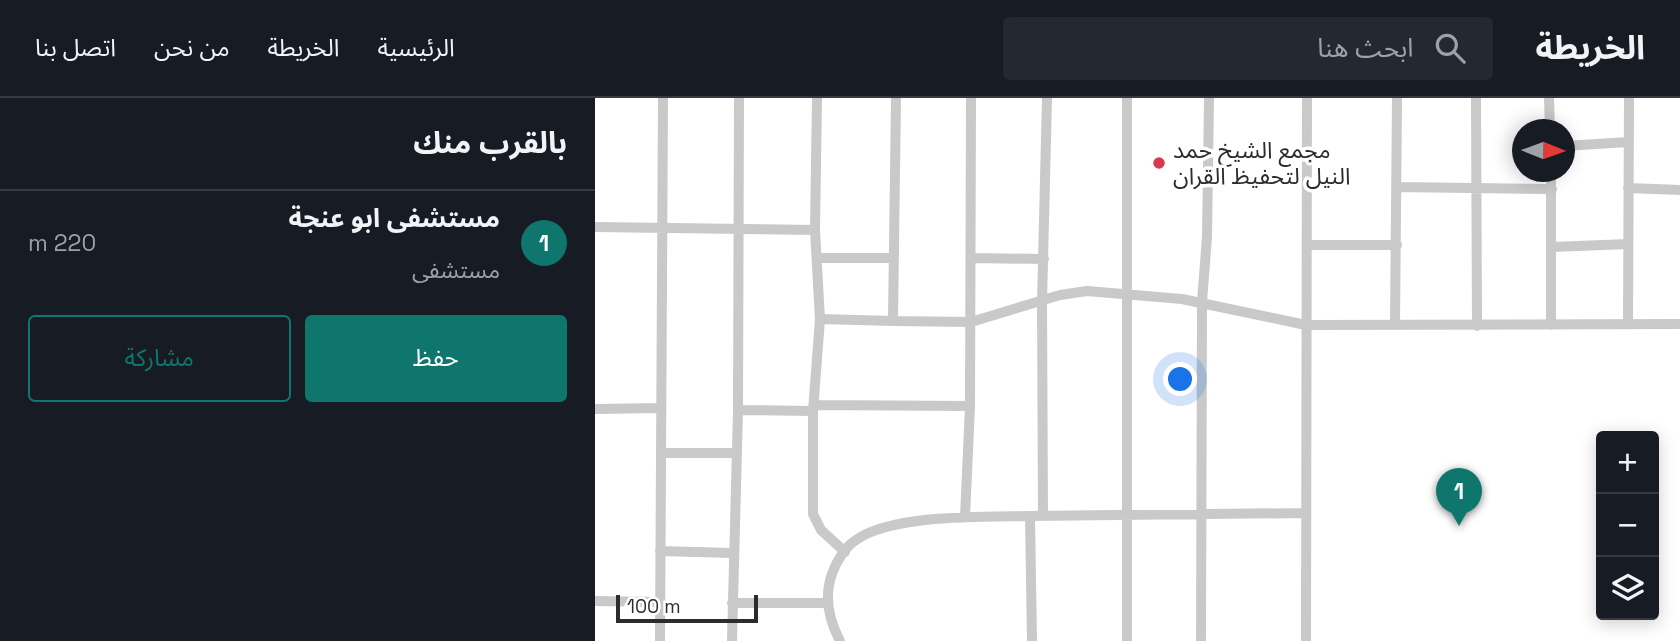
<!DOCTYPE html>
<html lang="ar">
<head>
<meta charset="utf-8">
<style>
	:root { --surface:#171b24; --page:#242831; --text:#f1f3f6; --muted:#9ea1a6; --line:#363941; --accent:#0f766e }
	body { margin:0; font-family:"Space Grotesk","Noto Sans Arabic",sans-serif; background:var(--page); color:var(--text); direction:rtl }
	.controls { position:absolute; right:21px; bottom:21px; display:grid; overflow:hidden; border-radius:7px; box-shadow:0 4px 18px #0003 }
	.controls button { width:63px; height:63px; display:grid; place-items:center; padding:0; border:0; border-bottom:2px solid var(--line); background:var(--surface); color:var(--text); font:35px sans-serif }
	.compass { position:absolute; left:917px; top:21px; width:63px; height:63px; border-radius:50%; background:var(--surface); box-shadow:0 4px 18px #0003; rotate:91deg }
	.scale { position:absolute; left:21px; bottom:18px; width:142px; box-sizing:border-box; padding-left:7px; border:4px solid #2c2c2c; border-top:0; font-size:19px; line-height:24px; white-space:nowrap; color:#2c2c2c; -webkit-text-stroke:5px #fff; paint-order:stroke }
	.you { position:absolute; left:586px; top:282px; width:24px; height:24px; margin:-18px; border:5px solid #fff; border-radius:50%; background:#1a73e8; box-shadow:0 0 0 10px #1a73e833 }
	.badge { display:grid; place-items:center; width:46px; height:46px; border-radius:50%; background:var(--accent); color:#fff; font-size:23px; font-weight:700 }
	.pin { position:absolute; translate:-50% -58px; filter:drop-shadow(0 2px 4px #0008) }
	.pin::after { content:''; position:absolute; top:37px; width:24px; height:21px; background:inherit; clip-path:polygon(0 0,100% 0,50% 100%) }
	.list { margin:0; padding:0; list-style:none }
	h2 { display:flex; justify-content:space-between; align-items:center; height:91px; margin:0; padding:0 28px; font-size:30px }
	h2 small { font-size:23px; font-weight:400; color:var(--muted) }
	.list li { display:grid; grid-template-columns:46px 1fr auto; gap:21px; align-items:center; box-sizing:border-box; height:105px; padding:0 28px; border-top:2px solid var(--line) }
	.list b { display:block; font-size:26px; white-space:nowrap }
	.list p { margin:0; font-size:23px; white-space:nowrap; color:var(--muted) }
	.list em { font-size:23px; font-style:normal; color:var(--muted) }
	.actions { display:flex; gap:14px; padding:21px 28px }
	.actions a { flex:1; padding:16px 0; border:2px solid var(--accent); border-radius:7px; text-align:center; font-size:24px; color:var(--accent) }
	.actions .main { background:var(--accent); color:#fff }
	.icon { flex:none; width:38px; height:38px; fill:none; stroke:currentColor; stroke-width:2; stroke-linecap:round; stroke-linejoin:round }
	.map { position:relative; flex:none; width:1085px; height:543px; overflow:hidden; direction:ltr }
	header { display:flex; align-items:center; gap:42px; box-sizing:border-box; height:98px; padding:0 35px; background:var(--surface); border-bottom:2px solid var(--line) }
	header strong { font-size:33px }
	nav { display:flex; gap:38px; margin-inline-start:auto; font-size:24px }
	.search { width:490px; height:63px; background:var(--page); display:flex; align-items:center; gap:18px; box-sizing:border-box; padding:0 24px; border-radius:7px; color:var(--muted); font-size:26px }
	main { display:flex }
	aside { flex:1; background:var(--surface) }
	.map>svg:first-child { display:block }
</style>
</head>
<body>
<header>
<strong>الخريطة</strong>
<div class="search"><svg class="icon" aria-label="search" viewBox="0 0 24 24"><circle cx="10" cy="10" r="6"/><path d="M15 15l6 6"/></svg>ابحث هنا</div>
<nav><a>الرئيسية</a><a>الخريطة</a><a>من نحن</a><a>اتصل بنا</a></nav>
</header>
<main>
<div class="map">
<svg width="1085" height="543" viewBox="0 0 1085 543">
	<rect width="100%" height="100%" fill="#fff"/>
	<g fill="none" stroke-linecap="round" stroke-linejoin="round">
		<path stroke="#c9c9c9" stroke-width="10" d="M 222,0 L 220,132 L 225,221 L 218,313 L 218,416 L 226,432 L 250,454
			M 881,0 L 882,228
			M 954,0 L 955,32
			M 970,48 L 1033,44
			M 956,74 L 956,227
			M 802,89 L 957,91
			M 1033,90 L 1085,92
			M 0,129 L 220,132
			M 712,147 L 802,147
			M 957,149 L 1033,146
			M 222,160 L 299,160
			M 378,160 L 449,161
			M 225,221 L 298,223 L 301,0
			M 298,223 L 376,224 L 465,197 L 492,193 L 587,201 L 711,227 L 1085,226
			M 1033,226 L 1034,0
			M 800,227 L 802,0
			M 219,307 L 375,308 L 370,419
			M 375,308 L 376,0
			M 0,311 L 66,310
			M 143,312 L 218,313
			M 66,355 L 142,355
			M 448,417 L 447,204 L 452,0
			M 65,453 L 137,455
			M 0,503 L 64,504
			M 137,505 L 232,505
			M 65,543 L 68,0
			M 137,543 L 143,312 L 144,0
			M 245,543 C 234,522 229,498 237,476 C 241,464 250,449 261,442 C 298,416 390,419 435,418
			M 437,543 L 435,418 L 711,415
			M 532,543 L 532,0
			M 606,543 L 607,204 L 612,139 L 614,0
			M 711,543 L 712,0"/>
	</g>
	<circle fill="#d9384d" stroke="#fff" stroke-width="2.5" cx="564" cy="65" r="7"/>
	<g text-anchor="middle" stroke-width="7" stroke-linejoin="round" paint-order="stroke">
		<g font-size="23" fill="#2c2c2c" stroke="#fff" text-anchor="start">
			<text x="578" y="60">مجمع الشيخ حمد<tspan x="578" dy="26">النيل لتحفيظ القران</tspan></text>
		</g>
	</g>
</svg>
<div class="controls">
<button>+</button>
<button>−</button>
<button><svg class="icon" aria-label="layers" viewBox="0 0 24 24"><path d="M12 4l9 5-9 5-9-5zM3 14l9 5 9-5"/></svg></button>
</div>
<svg class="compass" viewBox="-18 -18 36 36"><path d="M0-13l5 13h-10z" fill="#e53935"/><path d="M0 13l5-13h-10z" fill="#9ea1a6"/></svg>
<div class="scale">100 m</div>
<div class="you"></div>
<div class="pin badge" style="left:864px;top:428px">1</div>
</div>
<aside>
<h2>بالقرب منك<small></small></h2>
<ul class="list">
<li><span class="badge">1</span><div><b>مستشفى ابو عنجة</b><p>مستشفى</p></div><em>220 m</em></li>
</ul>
<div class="actions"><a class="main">حفظ</a><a>مشاركة</a></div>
</aside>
</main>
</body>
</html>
